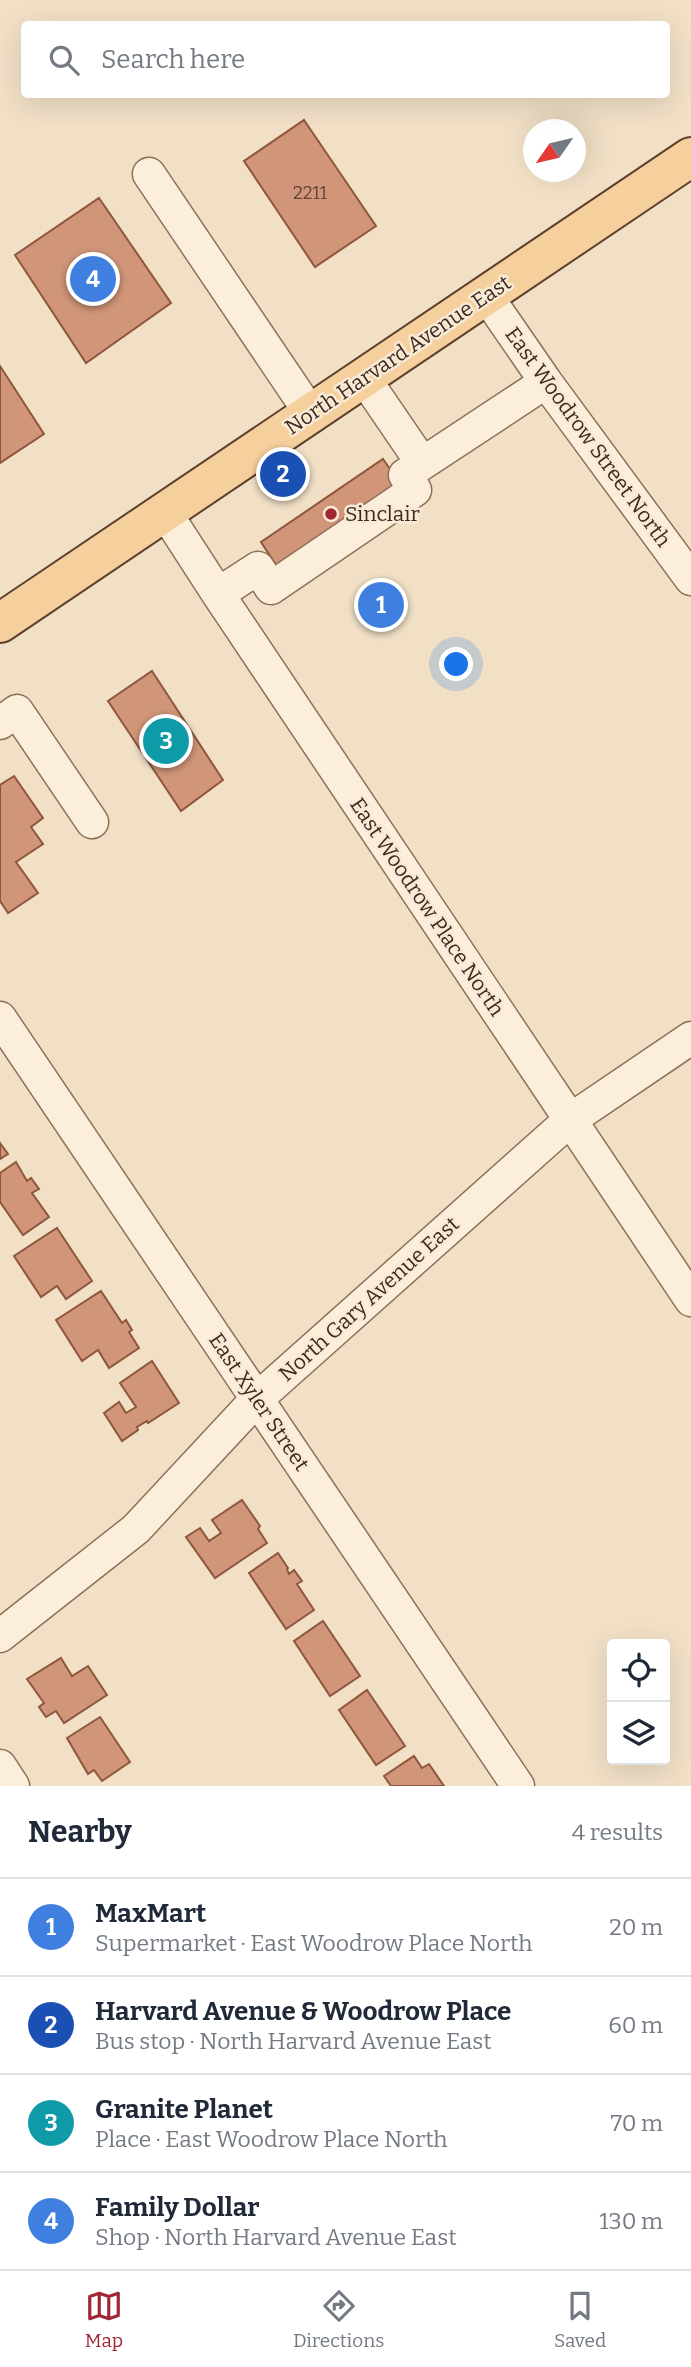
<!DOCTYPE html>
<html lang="en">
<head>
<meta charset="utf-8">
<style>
	:root { --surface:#fff; --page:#f6f6f7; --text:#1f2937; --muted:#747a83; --line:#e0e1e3; --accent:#a12634 }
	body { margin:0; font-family:Bitter,serif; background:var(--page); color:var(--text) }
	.controls { position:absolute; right:21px; bottom:21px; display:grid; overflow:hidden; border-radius:7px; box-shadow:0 7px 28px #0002 }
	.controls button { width:63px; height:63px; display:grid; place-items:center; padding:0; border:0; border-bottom:2px solid var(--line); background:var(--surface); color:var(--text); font:35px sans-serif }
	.compass { position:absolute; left:523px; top:119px; width:63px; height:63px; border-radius:50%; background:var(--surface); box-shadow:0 7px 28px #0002; rotate:236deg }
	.you { position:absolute; left:457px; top:665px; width:24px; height:24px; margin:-18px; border:5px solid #fff; border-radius:50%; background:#1a73e8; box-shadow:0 0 0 10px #1a73e833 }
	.badge { display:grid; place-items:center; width:46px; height:46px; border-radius:50%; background:var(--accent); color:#fff; font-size:23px; font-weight:700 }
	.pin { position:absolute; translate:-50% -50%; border:4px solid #fff; box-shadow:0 2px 7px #0006 }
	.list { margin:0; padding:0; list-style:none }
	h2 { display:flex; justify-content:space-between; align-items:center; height:91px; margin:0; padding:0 28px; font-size:30px }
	h2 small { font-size:23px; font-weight:400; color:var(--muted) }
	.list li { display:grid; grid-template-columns:46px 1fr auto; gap:21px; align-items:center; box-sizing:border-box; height:98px; padding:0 28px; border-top:2px solid var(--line) }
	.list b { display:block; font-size:26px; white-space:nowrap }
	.list p { margin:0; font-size:23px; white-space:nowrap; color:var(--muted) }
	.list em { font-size:23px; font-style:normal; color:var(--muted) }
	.icon { flex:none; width:38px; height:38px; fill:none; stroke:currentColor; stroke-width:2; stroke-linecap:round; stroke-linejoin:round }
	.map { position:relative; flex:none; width:691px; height:1786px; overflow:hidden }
	.search { position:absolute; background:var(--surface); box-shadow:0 7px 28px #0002; left:21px; right:21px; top:21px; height:77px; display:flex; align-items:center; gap:18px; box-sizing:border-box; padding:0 24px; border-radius:7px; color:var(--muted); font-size:26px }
	.sheet { height:483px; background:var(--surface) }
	nav { display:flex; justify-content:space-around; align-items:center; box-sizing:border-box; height:98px; border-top:2px solid var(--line); background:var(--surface); font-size:19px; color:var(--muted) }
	nav a { display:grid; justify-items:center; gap:4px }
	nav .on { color:var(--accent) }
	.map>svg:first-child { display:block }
</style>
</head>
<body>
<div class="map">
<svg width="691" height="1786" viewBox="0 0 691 1786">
	<rect width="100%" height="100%" fill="#f1e0c6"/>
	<path fill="#d19579" stroke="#8f563e" stroke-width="2" d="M 304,120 L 376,226 L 315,267 L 244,161 Z
		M 99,198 L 171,303 L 86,363 L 15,255 Z
		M 0,366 L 44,434 L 0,463 Z
		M 383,459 L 401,485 L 278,568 L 261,542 Z
		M 152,671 L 223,780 L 181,811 L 108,701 Z
		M 14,776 L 43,818 L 31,827 L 43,844 L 16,862 L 38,893 L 8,913 L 0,901 L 0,785 Z
		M 0,1143 L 8,1154 L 0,1159 Z
		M 16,1162 L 27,1181 L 31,1178 L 39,1189 L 32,1193 L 49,1217 L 23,1235 L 0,1202 L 0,1173 Z
		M 57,1228 L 92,1281 L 66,1299 L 57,1286 L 41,1297 L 14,1256 Z
		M 101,1291 L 122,1323 L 126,1320 L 132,1330 L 129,1332 L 139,1348 L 109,1368 L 98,1350 L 82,1361 L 56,1320 Z
		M 152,1361 L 179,1403 L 148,1423 L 147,1421 L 137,1427 L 138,1430 L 122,1441 L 104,1413 L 119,1402 L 126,1413 L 136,1407 L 120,1383 Z
		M 242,1500 L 260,1526 L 258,1529 L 267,1543 L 215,1578 L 186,1537 L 200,1528 L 209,1541 L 221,1533 L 212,1520 Z
		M 278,1553 L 288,1568 L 287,1569 L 289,1574 L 294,1570 L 302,1581 L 297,1584 L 314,1610 L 286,1629 L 249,1573 Z
		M 323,1621 L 360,1676 L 330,1696 L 294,1641 Z
		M 61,1658 L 72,1676 L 88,1666 L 107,1695 L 64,1723 L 56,1711 L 46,1717 L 39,1707 L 44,1703 L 27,1679 Z
		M 367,1690 L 405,1746 L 376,1765 L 339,1710 Z
		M 100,1717 L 130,1762 L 102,1781 L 94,1770 L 88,1774 L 67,1738 Z
		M 414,1756 L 422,1768 L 429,1764 L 444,1786 L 391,1786 L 384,1776 Z"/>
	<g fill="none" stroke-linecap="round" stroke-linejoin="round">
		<g stroke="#8e705a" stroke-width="35">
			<path id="minor" d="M 149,174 L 311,414
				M 486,295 L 546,382 L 691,579
				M 364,378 L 422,463
				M 165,512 L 218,594 L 691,1300
				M 218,594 L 258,568 L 271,588 L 415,490 L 405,475 L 546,382
				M 0,723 L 17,711 L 92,822
				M 0,1018 L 518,1786
				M 0,1636 L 136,1529 L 257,1399 L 570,1120 L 691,1038
				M 0,1766 L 13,1786"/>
		</g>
		<g stroke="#5c3f2e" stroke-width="42">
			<path id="major" d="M 0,623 L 691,157"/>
		</g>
		<use href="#minor" stroke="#fbeeda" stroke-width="32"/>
		<use href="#major" stroke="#f6d09c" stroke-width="38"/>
	</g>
	<circle fill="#a12634" stroke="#f8ead6" stroke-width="2.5" cx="331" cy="514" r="7"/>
	<g text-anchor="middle" stroke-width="5" stroke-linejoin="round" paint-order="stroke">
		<g font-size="18" fill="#624536">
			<text x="310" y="199">2211</text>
		</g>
		<g font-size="21" fill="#3d2a1f" stroke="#f8ead6">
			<text transform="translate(398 355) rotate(-34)" y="7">North Harvard Avenue East</text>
			<text transform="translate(588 437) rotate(54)" y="7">East Woodrow Street North</text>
			<text transform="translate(427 907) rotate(56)" y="7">East Woodrow Place North</text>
			<text transform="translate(369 1299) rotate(-42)" y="7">North Gary Avenue East</text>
			<text transform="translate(259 1402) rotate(56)" y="7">East Xyler Street</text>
		</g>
		<g font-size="21" fill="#3d2a1f" stroke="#f8ead6" text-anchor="start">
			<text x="345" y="521">Sinclair</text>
		</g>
	</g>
</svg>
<div class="controls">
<button><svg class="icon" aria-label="locate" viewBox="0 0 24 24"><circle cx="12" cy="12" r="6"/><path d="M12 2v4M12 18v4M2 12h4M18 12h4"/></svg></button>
<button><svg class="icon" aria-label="layers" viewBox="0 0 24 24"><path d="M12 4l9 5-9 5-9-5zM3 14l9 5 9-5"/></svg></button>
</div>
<svg class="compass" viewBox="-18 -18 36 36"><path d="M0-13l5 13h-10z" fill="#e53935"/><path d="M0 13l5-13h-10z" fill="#747a83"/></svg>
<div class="you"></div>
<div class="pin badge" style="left:381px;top:605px;background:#3f7fe0">1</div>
<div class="pin badge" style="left:283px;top:474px;background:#1a4fb4">2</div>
<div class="pin badge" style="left:166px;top:741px;background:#0f9aa8">3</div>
<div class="pin badge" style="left:93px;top:279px;background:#3f7fe0">4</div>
<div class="search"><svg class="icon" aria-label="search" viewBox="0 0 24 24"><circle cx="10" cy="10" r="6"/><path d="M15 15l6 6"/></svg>Search here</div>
</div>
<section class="sheet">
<h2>Nearby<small>4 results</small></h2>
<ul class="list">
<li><span class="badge" style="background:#3f7fe0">1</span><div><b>MaxMart</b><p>Supermarket · East Woodrow Place North</p></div><em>20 m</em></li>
<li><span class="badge" style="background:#1a4fb4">2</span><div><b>Harvard Avenue &amp; Woodrow Place</b><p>Bus stop · North Harvard Avenue East</p></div><em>60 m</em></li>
<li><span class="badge" style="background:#0f9aa8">3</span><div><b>Granite Planet</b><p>Place · East Woodrow Place North</p></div><em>70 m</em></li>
<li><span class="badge" style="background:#3f7fe0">4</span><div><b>Family Dollar</b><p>Shop · North Harvard Avenue East</p></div><em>130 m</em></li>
</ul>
</section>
<nav>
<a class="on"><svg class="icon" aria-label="map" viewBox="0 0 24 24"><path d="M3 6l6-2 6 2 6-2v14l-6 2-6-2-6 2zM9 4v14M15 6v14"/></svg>Map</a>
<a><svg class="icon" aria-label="directions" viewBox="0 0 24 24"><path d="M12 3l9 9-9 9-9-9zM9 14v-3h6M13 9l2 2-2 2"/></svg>Directions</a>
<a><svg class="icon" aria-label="saved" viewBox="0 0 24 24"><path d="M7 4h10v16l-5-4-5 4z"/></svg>Saved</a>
</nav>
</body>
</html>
